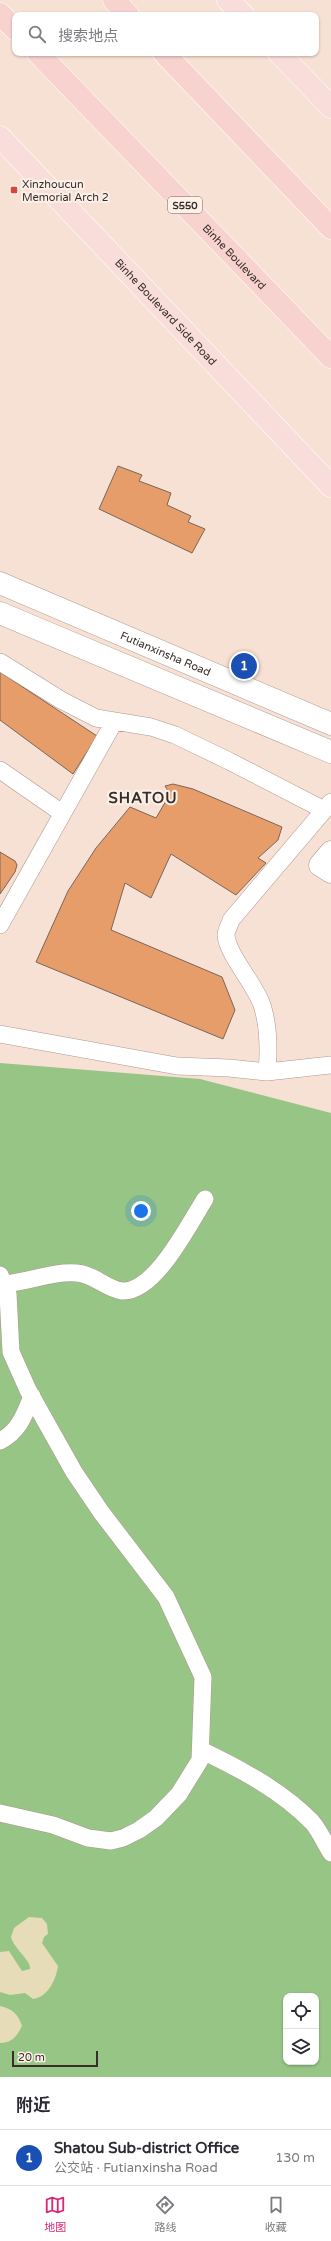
<!DOCTYPE html>
<html lang="zh">
<head>
<meta charset="utf-8">
<style>
	:root { --surface:#fff; --page:#f7f7f7; --text:#2b2b33; --muted:#7c7c81; --line:#e1e1e2; --accent:#db2777 }
	body { margin:0; font-family:"Varela Round","Noto Sans SC",sans-serif; background:var(--page); color:var(--text) }
	.controls { position:absolute; right:12px; bottom:12px; display:grid; overflow:hidden; border-radius:8px; box-shadow:0 1px 3px #0004 }
	.controls button { width:36px; height:36px; display:grid; place-items:center; padding:0; border:0; border-bottom:1px solid var(--line); background:var(--surface); color:var(--text); font:20px sans-serif }
	.scale { position:absolute; left:12px; bottom:10px; width:86px; box-sizing:border-box; padding-left:4px; border:2px solid #372e29; border-top:0; font-size:11px; line-height:14px; white-space:nowrap; color:#372e29; -webkit-text-stroke:3px #fdf0e8; paint-order:stroke }
	.you { position:absolute; left:141px; top:1211px; width:14px; height:14px; margin:-10px; border:3px solid #fff; border-radius:50%; background:#1a73e8; box-shadow:0 0 0 6px #1a73e833 }
	.badge { display:grid; place-items:center; width:26px; height:26px; border-radius:50%; background:var(--accent); color:#fff; font-size:13px; font-weight:700 }
	.pin { position:absolute; translate:-50% -50%; border:2px solid #fff; box-shadow:0 1px 4px #0006 }
	.list { margin:0; padding:0; list-style:none }
	h2 { display:flex; justify-content:space-between; align-items:center; height:52px; margin:0; padding:0 16px; font-size:17px }
	h2 small { font-size:13px; font-weight:400; color:var(--muted) }
	.list li { display:grid; grid-template-columns:26px 1fr auto; gap:12px; align-items:center; box-sizing:border-box; height:56px; padding:0 16px; border-top:1px solid var(--line) }
	.list b { display:block; font-size:15px; white-space:nowrap }
	.list p { margin:0; font-size:13px; white-space:nowrap; color:var(--muted) }
	.list em { font-size:13px; font-style:normal; color:var(--muted) }
	.icon { flex:none; width:22px; height:22px; fill:none; stroke:currentColor; stroke-width:2; stroke-linecap:round; stroke-linejoin:round }
	.map { position:relative; flex:none; width:331px; height:2077px; overflow:hidden }
	.search { position:absolute; background:var(--surface); box-shadow:0 1px 3px #0004; left:12px; right:12px; top:12px; height:44px; display:flex; align-items:center; gap:10px; box-sizing:border-box; padding:0 14px; border-radius:8px; color:var(--muted); font-size:15px }
	.sheet { height:108px; background:var(--surface) }
	nav { display:flex; justify-content:space-around; align-items:center; box-sizing:border-box; height:56px; border-top:1px solid var(--line); background:var(--surface); font-size:11px; color:var(--muted) }
	nav a { display:grid; justify-items:center; gap:2px }
	nav .on { color:var(--accent) }
	.map>svg:first-child { display:block }
</style>
</head>
<body>
<div class="map">
<svg width="331" height="2077" viewBox="0 0 331 2077">
	<rect width="100%" height="100%" fill="#f7e1d4"/>
	<path fill="#96c586" fill-rule="evenodd" d="M 0,1063 L 200,1079 L 331,1113 L 331,2077 L 0,2077 ZM 286,1996 L 316,1996 L 316,2062 L 286,2062 Z"/>
	<path fill="#e6dcb7" d="M 29,1917 L 42,1918 L 47,1924 L 48,1934 L 44,1937 L 42,1943 L 58,1966 C 56,1980 48,1997 33,1999 L 25,1993 L 10,1995 L 0,1992 L 0,1952 L 9,1951 L 22,1971 L 30,1969 C 31,1960 14,1949 11,1937 L 14,1928 Z
		M 0,2006 C 13,2009 18,2014 22,2026 C 17,2036 12,2043 0,2043 Z"/>
	<path fill="#e69d69" stroke="#79665a" d="M 118,466 L 142,475 L 139,481 L 171,493 L 167,505 L 191,516 L 188,522 L 205,529 L 192,553 L 99,509 Z
		M 0,672 L 97,736 L 73,774 L 0,720 Z
		M 173,784 L 193,789 L 282,827 L 278,840 L 258,858 L 266,863 L 236,895 L 171,854 L 151,898 L 125,883 L 111,930 L 222,977 L 235,1010 L 223,1039 L 36,962 L 68,891 L 96,848 L 130,807 L 156,818 L 170,794 L 165,786 Z
		M 0,852 L 15,861 L 17,865 L 15,872 L 0,894 Z"/>
	<g fill="none" stroke-linecap="round" stroke-linejoin="round">
		<g stroke="#ad998d" stroke-width="18">
			<path id="service" d="M 0,662 L 61,700 L 96,718 L 151,727 L 175,735 L 229,761 L 324,810
				M 0,770 L 62,813
				M 0,925 L 114,722
				M 0,1034 L 177,1066 L 229,1068 L 267,1072 L 331,1065
				M 267,1072 C 269,1049 269,1027 262,1005 C 255,984 227,954 226,935 C 226,930 230,925 231,920 L 331,802
				M 0,1275 L 8,1294 L 11,1352 L 28,1390 L 74,1472 L 101,1512 L 166,1597 L 203,1677 L 200,1760 L 179,1794 L 156,1818 L 139,1830 L 123,1838 L 111,1841 L 88,1838 L 53,1825 L 0,1813
				M 4,1284 C 29,1282 52,1271 77,1273 C 94,1274 106,1289 122,1291 C 155,1293 189,1224 205,1199
				M 0,1441 C 19,1431 24,1416 32,1396
				M 201,1750 C 240,1769 281,1790 312,1822 C 319,1830 325,1843 331,1853"/>
		</g>
		<g stroke="#ad998d" stroke-width="23">
			<path id="minor" d="M 331,852 L 320,865 L 331,872"/>
		</g>
		<g stroke="#ad998d" stroke-width="23">
			<g id="tertiary">
				<path id="s1" d="M 0,583 L 331,724"/>
				<path d="M 0,613 L 331,752"/>
			</g>
		</g>
		<g stroke="#fff" stroke-width="23">
			<g id="primary">
				<path d="M 228,0 L 243,15"/>
				<path d="M 279,53 L 331,107"/>
				<path id="s2" d="M 0,137 L 331,486"/>
			</g>
		</g>
		<g stroke="#fff" stroke-width="23">
			<g id="trunk">
				<path d="M 114,0 L 128,15"/>
				<path d="M 0,14 L 15,29"/>
				<path id="s3" d="M 38,53 L 331,357"/>
				<path d="M 164,53 L 331,228"/>
			</g>
		</g>
		<use href="#service" stroke="#fff" stroke-width="17"/>
		<use href="#minor" stroke="#fff" stroke-width="22"/>
		<use href="#tertiary" stroke="#fff" stroke-width="22"/>
		<use href="#primary" stroke="#f9dddb" stroke-width="22"/>
		<use href="#trunk" stroke="#f7d2cf" stroke-width="22"/>
	</g>
	<rect fill="#d5473b" stroke="#fdf0e8" stroke-width="1.5" x="10" y="186" width="8" height="8" rx="2"/>
	<g text-anchor="middle" stroke-width="4" stroke-linejoin="round" paint-order="stroke">
		<rect fill="#fdf0e8" stroke="#726862" stroke-width="1" x="168" y="197" width="34" height="16" rx="3"/>
		<g font-size="10" font-weight="bold" fill="#372e29">
			<text x="185" y="209">S550</text>
		</g>
		<g font-size="11" fill="#372e29" stroke="#fdf0e8" text-anchor="start">
			<text x="22" y="188">Xinzhoucun<tspan x="22" dy="13">Memorial Arch 2</tspan></text>
		</g>
		<g font-size="11" fill="#372e29" stroke="#fdf0e8">
			<text dy="4" stroke="none"><textPath href="#s3" startOffset="283">Binhe Boulevard</textPath></text>
			<text dy="4" stroke="none"><textPath href="#s2" startOffset="241">Binhe Boulevard Side Road</textPath></text>
			<text dy="4" stroke="none"><textPath href="#s1" startOffset="180">Futianxinsha Road</textPath></text>
		</g>
		<g font-size="15" font-weight="bold" letter-spacing="1" fill="#372e29" stroke="#fdf0e8">
			<text x="143" y="803">SHATOU</text>
		</g>
	</g>
</svg>
<div class="controls">
<button><svg class="icon" aria-label="locate" viewBox="0 0 24 24"><circle cx="12" cy="12" r="6"/><path d="M12 2v4M12 18v4M2 12h4M18 12h4"/></svg></button>
<button><svg class="icon" aria-label="layers" viewBox="0 0 24 24"><path d="M12 4l9 5-9 5-9-5zM3 14l9 5 9-5"/></svg></button>
</div>
<div class="scale">20 m</div>
<div class="you"></div>
<div class="pin badge" style="left:244px;top:666px;background:#1a4fb4">1</div>
<div class="search"><svg class="icon" aria-label="search" viewBox="0 0 24 24"><circle cx="10" cy="10" r="6"/><path d="M15 15l6 6"/></svg>搜索地点</div>
</div>
<section class="sheet">
<h2>附近<small></small></h2>
<ul class="list">
<li><span class="badge" style="background:#1a4fb4">1</span><div><b>Shatou Sub-district Office</b><p>公交站 · Futianxinsha Road</p></div><em>130 m</em></li>
</ul>
</section>
<nav>
<a class="on"><svg class="icon" aria-label="map" viewBox="0 0 24 24"><path d="M3 6l6-2 6 2 6-2v14l-6 2-6-2-6 2zM9 4v14M15 6v14"/></svg>地图</a>
<a><svg class="icon" aria-label="directions" viewBox="0 0 24 24"><path d="M12 3l9 9-9 9-9-9zM9 14v-3h6M13 9l2 2-2 2"/></svg>路线</a>
<a><svg class="icon" aria-label="saved" viewBox="0 0 24 24"><path d="M7 4h10v16l-5-4-5 4z"/></svg>收藏</a>
</nav>
</body>
</html>
